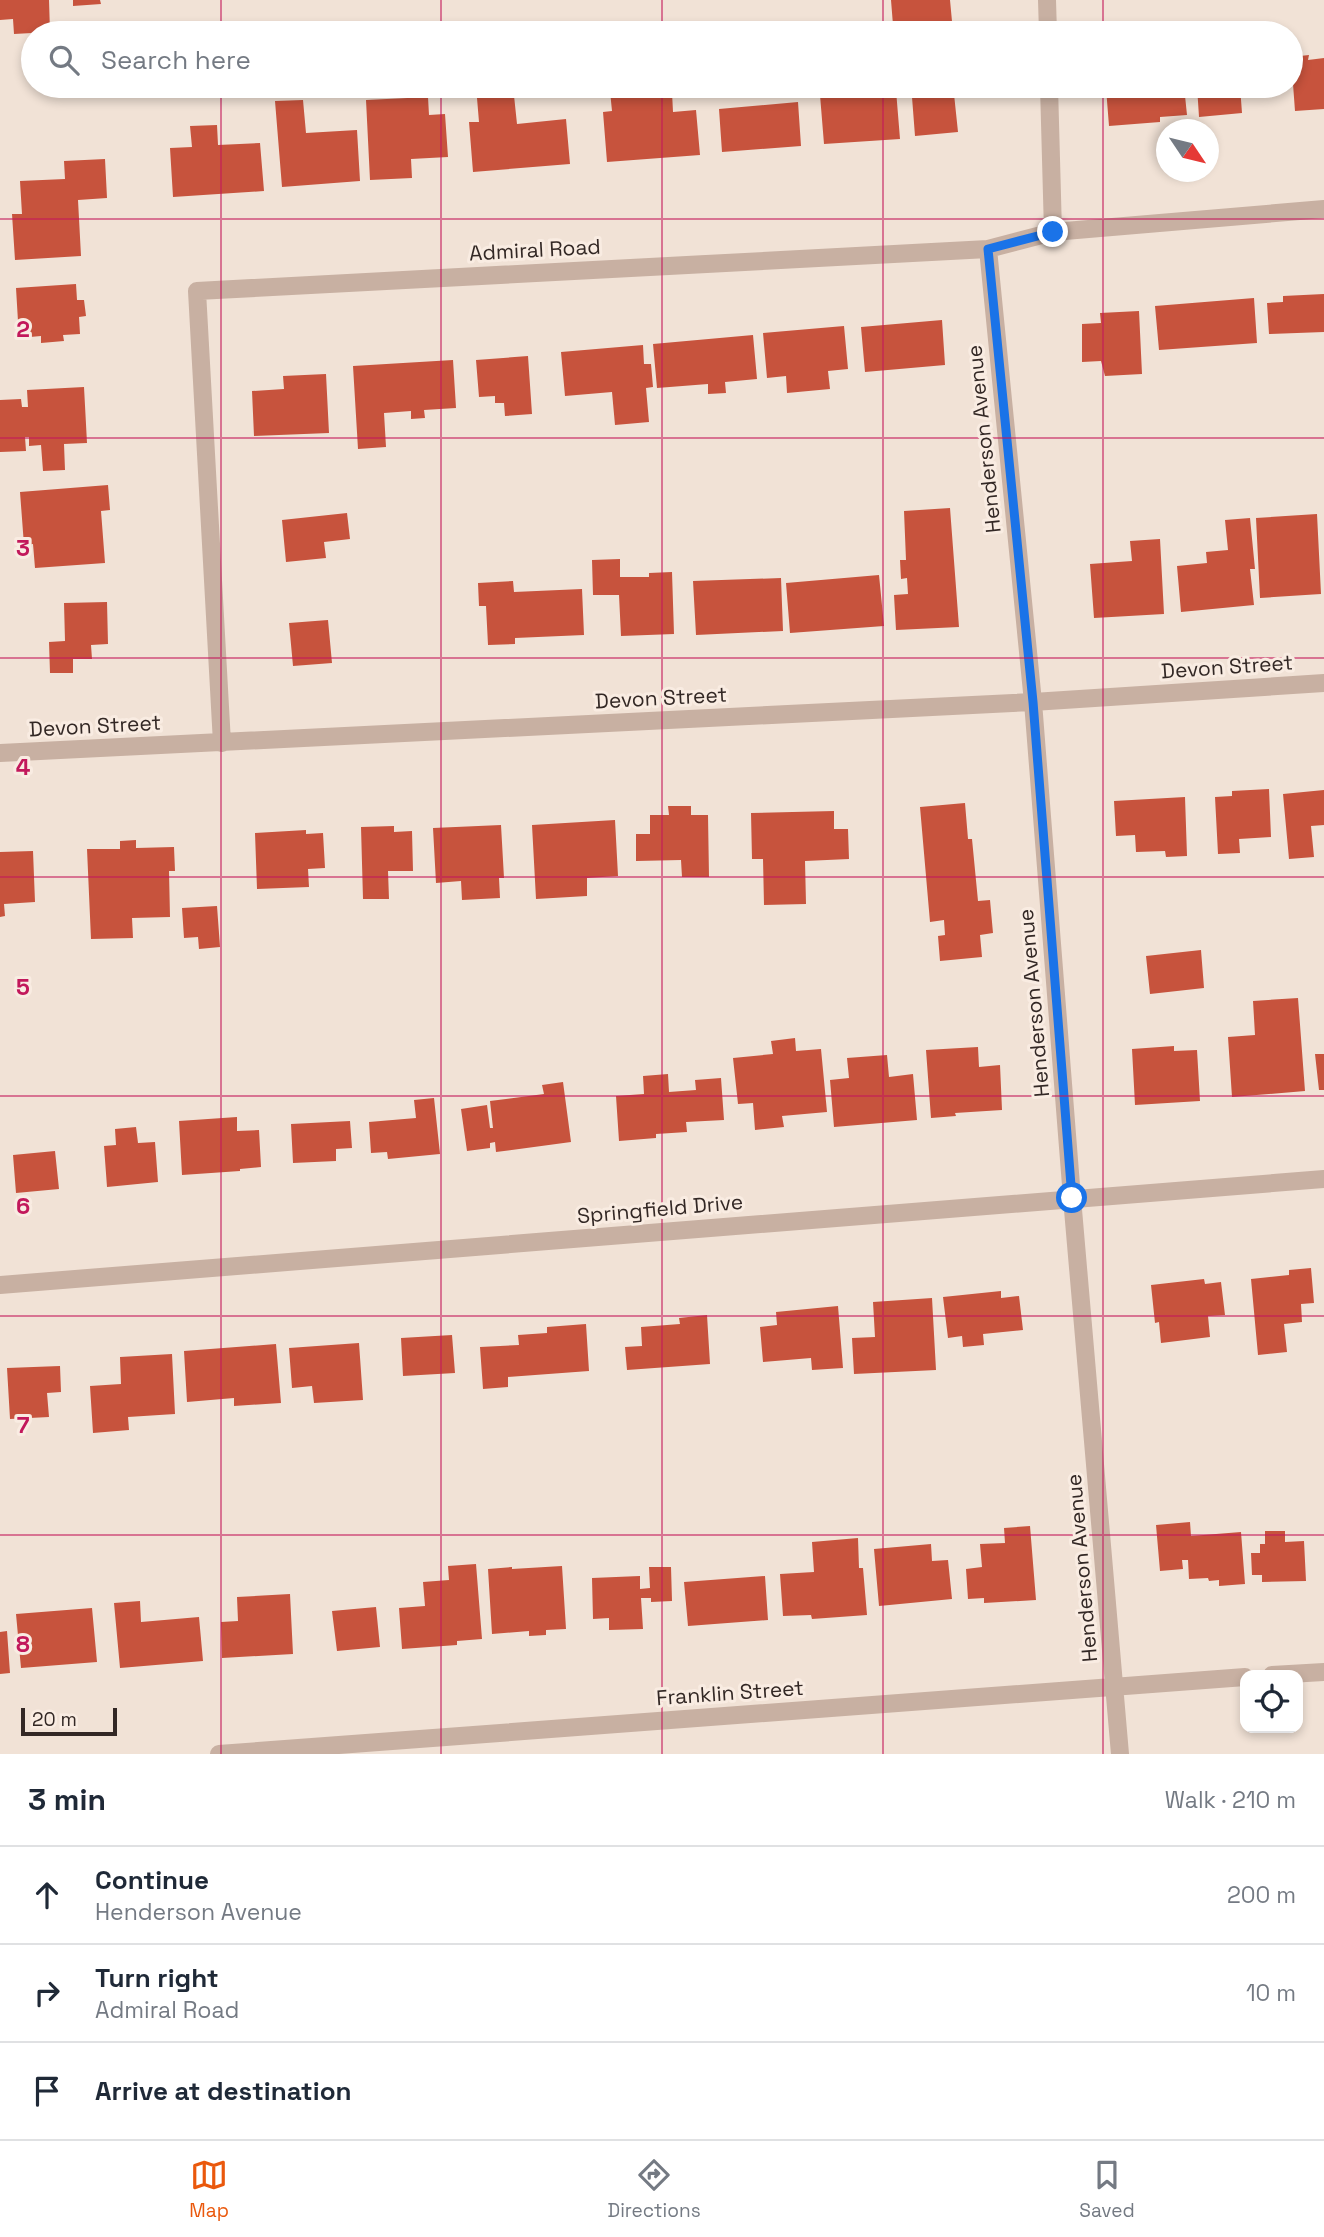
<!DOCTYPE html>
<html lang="en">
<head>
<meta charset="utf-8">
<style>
	:root { --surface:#fff; --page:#f2f2f3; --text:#1f2937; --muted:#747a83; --line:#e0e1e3; --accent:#ea580c }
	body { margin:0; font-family:"Space Grotesk",sans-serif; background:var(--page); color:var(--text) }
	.controls { position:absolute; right:21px; bottom:21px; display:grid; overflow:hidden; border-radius:14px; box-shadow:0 4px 10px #0003 }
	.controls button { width:63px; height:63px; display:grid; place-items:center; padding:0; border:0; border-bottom:2px solid var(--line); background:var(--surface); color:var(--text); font:35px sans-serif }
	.compass { position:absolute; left:1156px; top:119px; width:63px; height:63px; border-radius:50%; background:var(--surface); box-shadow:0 4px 10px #0003; rotate:125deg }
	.scale { position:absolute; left:21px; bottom:18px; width:96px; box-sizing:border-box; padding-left:7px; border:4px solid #332825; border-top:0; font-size:19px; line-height:24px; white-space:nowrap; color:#332825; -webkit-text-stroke:5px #f9ece2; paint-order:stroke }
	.stop { position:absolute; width:21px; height:21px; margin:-16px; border:5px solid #1a73e8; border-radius:50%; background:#fff }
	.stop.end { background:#1a73e8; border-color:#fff; box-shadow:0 2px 7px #0008 }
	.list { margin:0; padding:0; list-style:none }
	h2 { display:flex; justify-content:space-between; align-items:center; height:91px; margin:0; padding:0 28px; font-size:30px }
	h2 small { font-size:23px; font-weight:400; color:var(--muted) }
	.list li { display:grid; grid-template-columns:46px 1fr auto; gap:21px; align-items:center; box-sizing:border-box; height:98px; padding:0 28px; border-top:2px solid var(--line) }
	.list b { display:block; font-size:26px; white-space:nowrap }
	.list p { margin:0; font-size:23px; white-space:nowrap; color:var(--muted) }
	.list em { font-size:23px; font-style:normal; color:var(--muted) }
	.icon { flex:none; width:38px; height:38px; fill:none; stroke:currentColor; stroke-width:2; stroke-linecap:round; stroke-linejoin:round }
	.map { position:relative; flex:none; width:1324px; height:1754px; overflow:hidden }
	.search { position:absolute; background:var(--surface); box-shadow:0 4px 10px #0003; left:21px; right:21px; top:21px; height:77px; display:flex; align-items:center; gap:18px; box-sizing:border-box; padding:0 24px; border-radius:38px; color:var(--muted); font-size:26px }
	.sheet { height:385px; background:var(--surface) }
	nav { display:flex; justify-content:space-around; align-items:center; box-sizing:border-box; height:98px; border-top:2px solid var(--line); background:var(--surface); font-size:19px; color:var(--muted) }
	nav a { display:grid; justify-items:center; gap:4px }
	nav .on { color:var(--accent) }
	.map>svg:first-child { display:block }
</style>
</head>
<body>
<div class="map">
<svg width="1324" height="1754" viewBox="0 0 1324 1754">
	<rect width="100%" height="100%" fill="#f1e2d6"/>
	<path fill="#c7533d" d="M 0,0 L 49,0 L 50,32 L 14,34 L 13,19 L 0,20 Z
		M 73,0 L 100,0 L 101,4 L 73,6 Z
		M 891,0 L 950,0 L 953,32 L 900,33 L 899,24 L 893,25 Z
		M 1309,55 L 1308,60 L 1324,58 L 1324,109 L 1295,111 L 1291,57 Z
		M 476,86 L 513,86 L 517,124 L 566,119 L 570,164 L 473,172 L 469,122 L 479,122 Z
		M 1129,86 L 1184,86 L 1187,115 L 1160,117 L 1160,122 L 1109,126 L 1106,88 Z
		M 1197,86 L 1240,86 L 1242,113 L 1199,117 Z
		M 641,89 L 641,94 L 672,92 L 673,112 L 696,110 L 700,155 L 607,162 L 603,112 L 612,111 L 610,91 Z
		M 896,90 L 900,139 L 824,144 L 820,95 Z
		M 954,94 L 958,132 L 915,136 L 912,97 Z
		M 428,97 L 429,115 L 445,114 L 448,157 L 411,159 L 412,178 L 370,180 L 366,100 Z
		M 303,100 L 306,133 L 357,130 L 360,181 L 282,187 L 275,101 Z
		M 798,102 L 801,146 L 722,152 L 719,109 Z
		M 217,125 L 218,145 L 260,143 L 264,191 L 173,197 L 170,148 L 192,147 L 190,126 Z
		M 105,159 L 107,198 L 78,200 L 81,256 L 15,260 L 12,214 L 22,214 L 20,181 L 65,179 L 64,161 Z
		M 76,284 L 77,300 L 84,300 L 86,316 L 79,317 L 80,334 L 63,335 L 64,341 L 41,343 L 41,336 L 19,338 L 16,288 Z
		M 1324,294 L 1324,332 L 1269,334 L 1267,303 L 1283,302 L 1283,296 Z
		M 1254,298 L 1257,343 L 1159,350 L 1155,306 Z
		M 1139,311 L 1142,374 L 1105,376 L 1101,361 L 1082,362 L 1082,324 L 1101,323 L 1100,313 Z
		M 942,320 L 945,365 L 865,372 L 861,327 Z
		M 844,326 L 848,369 L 828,371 L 830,389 L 787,393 L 786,376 L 767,378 L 763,333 Z
		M 753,335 L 757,379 L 725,382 L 726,393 L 708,394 L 708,384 L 657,388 L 653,344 Z
		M 643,345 L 644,364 L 651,364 L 653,387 L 646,388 L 649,422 L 615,425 L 612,392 L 565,396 L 561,352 Z
		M 528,356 L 532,414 L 505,416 L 504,403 L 495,403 L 495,396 L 479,397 L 476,360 Z
		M 453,360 L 456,408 L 424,410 L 425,418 L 411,419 L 411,411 L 384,413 L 386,447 L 358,449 L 353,366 Z
		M 326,374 L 329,433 L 254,436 L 252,391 L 284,389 L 283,376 Z
		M 84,387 L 87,443 L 64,444 L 65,470 L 43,471 L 41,445 L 29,446 L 29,437 L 25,437 L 26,451 L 0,452 L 0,400 L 21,399 L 22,407 L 28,407 L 27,390 Z
		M 108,485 L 110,510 L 101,511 L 105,563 L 35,568 L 33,544 L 24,545 L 20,492 Z
		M 950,508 L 959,627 L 896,630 L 894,595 L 908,594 L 907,578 L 901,579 L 900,560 L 906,560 L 904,511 Z
		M 347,513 L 350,539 L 324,542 L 326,558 L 286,562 L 282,520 Z
		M 1317,514 L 1321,594 L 1260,598 L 1256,518 Z
		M 1250,518 L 1255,569 L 1250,569 L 1254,605 L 1181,612 L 1177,566 L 1207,563 L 1206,552 L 1228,550 L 1225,520 Z
		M 1160,539 L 1164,614 L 1094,618 L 1090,564 L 1132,561 L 1130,541 Z
		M 620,559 L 620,577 L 649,577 L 649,573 L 672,572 L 674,634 L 621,636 L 619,595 L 593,595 L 592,560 Z
		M 879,575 L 884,626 L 790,633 L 786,583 Z
		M 781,578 L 783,631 L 696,635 L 693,581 Z
		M 513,581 L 514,592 L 582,589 L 584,635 L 515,638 L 515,644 L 488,645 L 486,606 L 479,606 L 478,583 Z
		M 107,602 L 108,644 L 91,645 L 92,659 L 73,659 L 73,673 L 50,673 L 49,642 L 65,641 L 64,603 Z
		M 328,620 L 332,663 L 293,666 L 289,623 Z
		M 1269,789 L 1271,837 L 1239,839 L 1240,853 L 1218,854 L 1215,797 L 1232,796 L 1232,791 Z
		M 1324,790 L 1324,825 L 1311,826 L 1314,857 L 1289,859 L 1283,794 Z
		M 1185,797 L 1187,856 L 1166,857 L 1165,851 L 1136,852 L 1135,835 L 1116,836 L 1114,801 Z
		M 965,803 L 968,839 L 972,839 L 978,901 L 990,900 L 993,933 L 980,935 L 982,957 L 940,961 L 938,936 L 945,935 L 944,920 L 930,922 L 920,807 Z
		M 668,806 L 691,806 L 691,815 L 708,815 L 709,877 L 682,877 L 681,860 L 636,861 L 636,834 L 650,834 L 650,815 L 669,815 Z
		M 834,811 L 834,829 L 848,829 L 849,859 L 805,861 L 806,904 L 764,905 L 763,859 L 752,859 L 751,813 Z
		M 615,820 L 618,876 L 587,878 L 587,896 L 536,899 L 532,825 Z
		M 501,825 L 504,878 L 499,878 L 500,898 L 462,900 L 461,881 L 436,883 L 433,828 Z
		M 394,826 L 394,832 L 412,831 L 413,871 L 388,871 L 389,899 L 363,899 L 361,827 Z
		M 306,830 L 306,834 L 323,833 L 325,868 L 308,869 L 309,887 L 257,889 L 255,833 Z
		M 136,840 L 136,848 L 174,847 L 175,871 L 169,871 L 170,917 L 132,918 L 133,938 L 91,939 L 87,849 L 120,849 L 120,841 Z
		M 33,851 L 35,902 L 4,904 L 5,916 L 0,917 L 0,852 Z
		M 217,906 L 220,947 L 199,949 L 198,937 L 184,938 L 182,908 Z
		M 1201,950 L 1204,988 L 1150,994 L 1146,956 Z
		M 1298,998 L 1305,1091 L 1232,1097 L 1228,1037 L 1255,1035 L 1253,1001 Z
		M 795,1038 L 796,1051 L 821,1049 L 827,1112 L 782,1116 L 784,1127 L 755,1130 L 753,1103 L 738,1104 L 733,1058 L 773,1054 L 771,1041 Z
		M 1174,1046 L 1174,1051 L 1197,1050 L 1200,1101 L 1135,1105 L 1132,1049 Z
		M 978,1047 L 979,1067 L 1000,1065 L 1002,1110 L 955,1113 L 956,1116 L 931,1118 L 926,1050 Z
		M 1315,1054 L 1324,1054 L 1324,1090 L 1319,1090 Z
		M 887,1055 L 889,1077 L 913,1074 L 917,1120 L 834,1127 L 830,1080 L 849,1078 L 847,1058 Z
		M 668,1074 L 669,1092 L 696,1090 L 695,1080 L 721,1078 L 724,1120 L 686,1122 L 687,1132 L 656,1134 L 656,1138 L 619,1141 L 616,1096 L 644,1094 L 643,1076 Z
		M 563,1082 L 571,1142 L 496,1152 L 495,1142 L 490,1143 L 490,1148 L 467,1151 L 461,1109 L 487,1105 L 490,1128 L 493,1128 L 490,1101 L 544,1094 L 542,1085 Z
		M 434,1098 L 440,1154 L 388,1159 L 387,1152 L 371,1153 L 369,1122 L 416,1118 L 414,1100 Z
		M 237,1117 L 237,1131 L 259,1130 L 261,1167 L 240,1169 L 240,1171 L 182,1175 L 179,1121 Z
		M 350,1121 L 352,1148 L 336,1149 L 336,1161 L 293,1163 L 291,1124 Z
		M 136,1127 L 138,1143 L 155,1142 L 158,1182 L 107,1187 L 104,1146 L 116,1145 L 115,1129 Z
		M 55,1151 L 59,1189 L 16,1193 L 13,1155 Z
		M 1311,1268 L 1314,1303 L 1301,1304 L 1302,1322 L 1284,1324 L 1287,1352 L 1258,1355 L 1251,1279 L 1289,1275 L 1289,1270 Z
		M 1204,1279 L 1205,1284 L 1221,1282 L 1225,1315 L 1208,1316 L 1210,1337 L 1161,1343 L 1159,1322 L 1155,1323 L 1151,1285 Z
		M 1001,1291 L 1001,1298 L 1019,1296 L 1023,1330 L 983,1334 L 984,1345 L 963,1347 L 962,1336 L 948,1338 L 943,1297 Z
		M 932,1298 L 936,1370 L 854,1374 L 852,1338 L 875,1337 L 873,1302 Z
		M 838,1306 L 843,1368 L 812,1370 L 811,1358 L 763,1362 L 760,1327 L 777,1325 L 776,1312 Z
		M 707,1315 L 710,1364 L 627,1370 L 625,1347 L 642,1346 L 641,1327 L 680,1324 L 679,1318 Z
		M 586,1324 L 589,1371 L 508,1377 L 508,1387 L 483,1389 L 480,1347 L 519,1345 L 518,1335 L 547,1333 L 547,1327 Z
		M 452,1335 L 455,1373 L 403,1376 L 401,1338 Z
		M 359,1343 L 363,1400 L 314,1403 L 312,1386 L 292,1388 L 289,1348 Z
		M 276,1344 L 281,1403 L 234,1406 L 234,1398 L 187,1402 L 184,1351 Z
		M 172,1354 L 175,1414 L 128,1417 L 129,1430 L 93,1433 L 90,1386 L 121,1384 L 120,1357 Z
		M 60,1366 L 61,1392 L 47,1393 L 49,1417 L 10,1419 L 7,1368 Z
		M 1190,1522 L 1191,1536 L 1241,1532 L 1245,1584 L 1219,1586 L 1219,1580 L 1209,1581 L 1208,1578 L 1189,1579 L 1188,1560 L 1182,1560 L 1183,1569 L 1160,1571 L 1156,1525 Z
		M 1030,1526 L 1036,1600 L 984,1603 L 984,1598 L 968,1599 L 966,1569 L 982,1567 L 980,1544 L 1005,1543 L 1004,1528 Z
		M 1265,1531 L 1285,1531 L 1285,1542 L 1304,1541 L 1306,1581 L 1262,1582 L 1262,1575 L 1252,1575 L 1251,1553 L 1260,1553 L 1260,1544 L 1265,1544 Z
		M 858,1538 L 859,1568 L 863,1568 L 867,1615 L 812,1619 L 811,1615 L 783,1616 L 780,1574 L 814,1572 L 812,1542 Z
		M 931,1544 L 932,1561 L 948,1560 L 952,1599 L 879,1606 L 874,1549 Z
		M 476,1564 L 482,1639 L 457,1641 L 457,1645 L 402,1649 L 399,1608 L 425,1606 L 423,1582 L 449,1580 L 448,1566 Z
		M 562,1566 L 566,1629 L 546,1630 L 546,1635 L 529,1636 L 529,1631 L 492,1634 L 488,1569 L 512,1567 L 512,1569 Z
		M 649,1567 L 671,1567 L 672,1601 L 651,1602 L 651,1598 L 641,1598 L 643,1629 L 609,1630 L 609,1618 L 593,1619 L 592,1578 L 640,1576 L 640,1589 L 650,1588 Z
		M 765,1576 L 768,1620 L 688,1626 L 684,1582 Z
		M 290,1594 L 293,1654 L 222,1658 L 221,1622 L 238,1621 L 237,1597 Z
		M 140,1601 L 141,1622 L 199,1617 L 203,1661 L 120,1668 L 114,1603 Z
		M 376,1607 L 380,1647 L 337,1651 L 332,1611 Z
		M 92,1608 L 97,1662 L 21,1668 L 16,1614 Z
		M 7,1631 L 10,1673 L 0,1674 L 0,1632 Z"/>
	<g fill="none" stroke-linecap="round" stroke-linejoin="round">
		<path stroke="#c8b0a2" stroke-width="18" d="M 1047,0 L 1048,33
			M 1049,86 L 1053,232
			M 988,249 L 1033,702 L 1072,1198 L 1120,1754
			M 222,743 L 197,291 L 988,249 L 1053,232 L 1324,209
			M 0,753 L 1033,702 L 1324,683
			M 0,1285 L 1324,1179
			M 1272,1675 L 1324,1672
			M 219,1754 L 1245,1677"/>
	</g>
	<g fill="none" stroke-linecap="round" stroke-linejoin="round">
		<path stroke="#1a73e8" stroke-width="9" d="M 1053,232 L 988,249 L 1033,702 L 1072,1198"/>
	</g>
	<path fill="none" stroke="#c2185b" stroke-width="2" stroke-opacity="0.55" d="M 221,0 L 221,33M 441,0 L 441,33M 662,0 L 662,33M 883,0 L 883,33M 1103,0 L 1103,33M 221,86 L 221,1754M 441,86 L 441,1754M 662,86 L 662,1754M 883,86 L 883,1754M 1103,86 L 1103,1754M 0,219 L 1324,219M 0,438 L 1324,438M 0,658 L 1324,658M 0,877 L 1324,877M 0,1096 L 1324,1096M 0,1316 L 1324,1316M 0,1535 L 1324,1535"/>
	<g text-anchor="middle" stroke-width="6" stroke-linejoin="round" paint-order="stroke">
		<g font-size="21" fill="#332825" stroke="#f9ece2">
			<text transform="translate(535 250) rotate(-3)" y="7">Admiral Road</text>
			<text transform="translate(984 439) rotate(-96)" y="7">Henderson Avenue</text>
			<text transform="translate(1227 667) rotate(-4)" y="7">Devon Street</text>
			<text transform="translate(661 698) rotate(-3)" y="7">Devon Street</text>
			<text transform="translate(95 726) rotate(-3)" y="7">Devon Street</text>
			<text transform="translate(1034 1003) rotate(-95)" y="7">Henderson Avenue</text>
			<text transform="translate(660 1209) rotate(-5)" y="7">Springfield Drive</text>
			<text transform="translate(1082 1568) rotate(-95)" y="7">Henderson Avenue</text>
			<text transform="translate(730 1693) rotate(-4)" y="7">Franklin Street</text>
		</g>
	</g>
	<g font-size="23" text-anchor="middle" font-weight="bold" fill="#c2185b" stroke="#f9ece2" stroke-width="6" stroke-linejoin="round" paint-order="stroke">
		<text x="23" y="337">2</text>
		<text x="23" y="556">3</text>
		<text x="23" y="775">4</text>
		<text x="23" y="995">5</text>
		<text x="23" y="1214">6</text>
		<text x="23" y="1433">7</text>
		<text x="23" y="1652">8</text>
	</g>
</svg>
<div class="controls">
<button><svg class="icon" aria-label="locate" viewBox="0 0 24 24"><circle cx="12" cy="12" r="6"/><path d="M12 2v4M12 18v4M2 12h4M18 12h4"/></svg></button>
</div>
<svg class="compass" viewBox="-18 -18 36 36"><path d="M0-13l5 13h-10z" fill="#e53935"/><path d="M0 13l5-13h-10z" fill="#747a83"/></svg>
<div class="scale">20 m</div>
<div class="stop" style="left:1072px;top:1198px"></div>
<div class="stop end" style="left:1053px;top:232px"></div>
<div class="search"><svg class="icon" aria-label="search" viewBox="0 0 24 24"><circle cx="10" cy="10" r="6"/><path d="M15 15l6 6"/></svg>Search here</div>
</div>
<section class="sheet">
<h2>3 min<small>Walk · 210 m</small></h2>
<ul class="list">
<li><svg class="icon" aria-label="ahead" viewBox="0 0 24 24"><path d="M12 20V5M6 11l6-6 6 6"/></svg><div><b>Continue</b><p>Henderson Avenue</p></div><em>200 m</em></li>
<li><svg class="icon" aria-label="right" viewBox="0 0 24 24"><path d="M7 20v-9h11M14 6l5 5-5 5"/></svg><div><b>Turn right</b><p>Admiral Road</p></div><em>10 m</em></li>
<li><svg class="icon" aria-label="arrive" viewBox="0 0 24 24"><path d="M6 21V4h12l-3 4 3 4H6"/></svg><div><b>Arrive at destination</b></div></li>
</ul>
</section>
<nav>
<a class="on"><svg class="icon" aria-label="map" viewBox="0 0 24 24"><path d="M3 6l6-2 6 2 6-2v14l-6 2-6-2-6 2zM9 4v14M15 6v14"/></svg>Map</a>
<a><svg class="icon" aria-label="directions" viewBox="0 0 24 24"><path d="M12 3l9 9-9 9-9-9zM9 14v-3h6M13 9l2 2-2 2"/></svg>Directions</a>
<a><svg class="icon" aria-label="saved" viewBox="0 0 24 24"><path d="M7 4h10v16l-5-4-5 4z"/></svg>Saved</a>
</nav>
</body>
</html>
